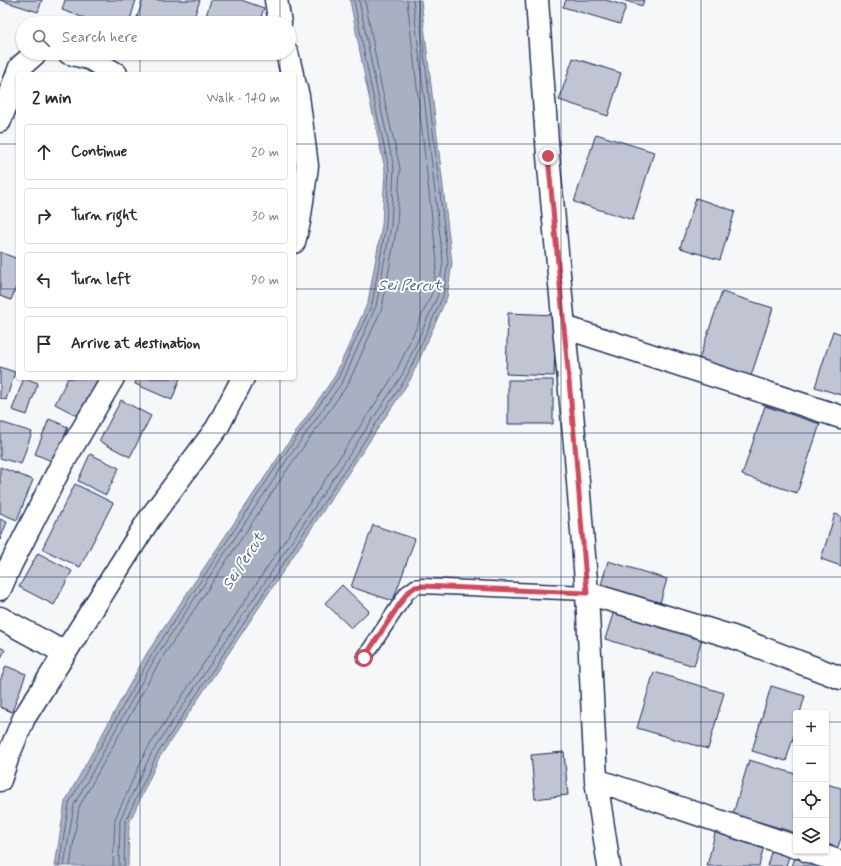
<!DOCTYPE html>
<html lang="en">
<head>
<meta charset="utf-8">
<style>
	:root { --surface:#fff; --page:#f2f2f3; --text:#2b2b33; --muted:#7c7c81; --line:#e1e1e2 }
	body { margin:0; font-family:Mynerve,sans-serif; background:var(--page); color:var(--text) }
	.controls { position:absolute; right:12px; bottom:12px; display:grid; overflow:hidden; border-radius:4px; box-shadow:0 1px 3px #0004 }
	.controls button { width:36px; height:36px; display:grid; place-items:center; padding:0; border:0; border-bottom:1px solid var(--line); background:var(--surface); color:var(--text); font:20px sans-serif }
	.stop { position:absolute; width:12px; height:12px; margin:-9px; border:3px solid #d1495b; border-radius:50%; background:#fff }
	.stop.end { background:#d1495b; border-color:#fff; box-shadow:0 1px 4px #0008 }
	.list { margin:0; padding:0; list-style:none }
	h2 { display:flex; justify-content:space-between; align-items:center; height:52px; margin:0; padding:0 16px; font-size:17px }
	h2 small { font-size:13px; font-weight:400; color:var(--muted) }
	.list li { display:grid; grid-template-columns:26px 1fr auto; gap:12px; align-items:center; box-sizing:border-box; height:56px; margin:0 8px 8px; padding:0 8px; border:1px solid var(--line); border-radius:4px }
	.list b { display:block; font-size:15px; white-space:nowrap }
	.list em { font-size:13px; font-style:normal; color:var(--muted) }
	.icon { flex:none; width:22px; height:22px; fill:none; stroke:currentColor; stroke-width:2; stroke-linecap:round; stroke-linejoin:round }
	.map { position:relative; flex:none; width:841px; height:866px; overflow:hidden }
	.search { position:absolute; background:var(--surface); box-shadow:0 1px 3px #0004; left:16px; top:16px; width:280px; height:44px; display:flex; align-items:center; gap:10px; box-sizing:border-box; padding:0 14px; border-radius:22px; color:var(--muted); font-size:15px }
	.panel { position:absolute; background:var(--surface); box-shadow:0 1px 3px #0004; left:16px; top:72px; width:280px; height:308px; border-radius:4px }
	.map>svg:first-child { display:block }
</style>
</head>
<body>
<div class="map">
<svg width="841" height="866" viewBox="0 0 841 866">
	<rect width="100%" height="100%" fill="#f6f7f9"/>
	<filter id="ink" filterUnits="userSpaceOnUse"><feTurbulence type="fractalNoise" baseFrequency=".025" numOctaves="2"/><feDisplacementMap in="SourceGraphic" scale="8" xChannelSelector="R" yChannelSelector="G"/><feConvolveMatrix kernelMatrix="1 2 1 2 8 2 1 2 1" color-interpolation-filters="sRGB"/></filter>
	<g filter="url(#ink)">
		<path fill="#a9b0c1" stroke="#707c99" d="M 350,0 L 421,0 L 452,263 L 447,297 L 410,380 L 159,758 L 129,823 L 128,866 L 55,866 L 65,802 L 147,653 L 277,459 L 335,376 L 368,302 L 382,225 L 385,169 L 366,83 Z"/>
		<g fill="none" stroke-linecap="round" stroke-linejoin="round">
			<path stroke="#546386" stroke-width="1" d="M 59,866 L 69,803 L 151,656 L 280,461 L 338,378 L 372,304 L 386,225 L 389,169 L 370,82 L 354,0
				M 64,866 L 74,805 L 155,658 L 284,464 L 343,381 L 376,306 L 391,226 L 394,168 L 375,81 L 359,0
				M 70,866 L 79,807 L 160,661 L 289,467 L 348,384 L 382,308 L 397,226 L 400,168 L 380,80 L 365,0
				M 113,866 L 115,819 L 146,751 L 396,372 L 432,293 L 437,262 L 407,0
				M 119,866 L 120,820 L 151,754 L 402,375 L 438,295 L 443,262 L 413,0
				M 124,866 L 125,822 L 156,756 L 406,378 L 443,296 L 448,262 L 418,0"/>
		</g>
		<path fill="#c0c4d3" stroke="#1b2f5e" d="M 0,0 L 42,0 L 38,12 Z
			M 65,0 L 136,0 L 129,23 L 99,23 L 62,10 Z
			M 143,0 L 200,0 L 192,23 L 135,23 Z
			M 211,0 L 241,0 L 264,8 L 259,23 L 225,23 L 206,16 Z
			M 566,0 L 606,0 L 626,6 L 620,24 L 563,7 Z
			M 623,0 L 644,0 L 642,6 Z
			M 573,58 L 621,73 L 608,116 L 559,100 Z
			M 596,134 L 654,152 L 633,220 L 574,202 Z
			M 696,198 L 735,211 L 720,260 L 680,248 Z
			M 0,252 L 18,259 L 18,282 L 11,300 L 0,296 Z
			M 722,292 L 773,308 L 751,376 L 699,359 Z
			M 508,313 L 556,315 L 554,376 L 506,374 Z
			M 833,331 L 841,334 L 841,395 L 815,387 Z
			M 0,367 L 15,372 L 6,400 L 0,398 Z
			M 24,378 L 38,383 L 27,415 L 12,410 Z
			M 68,378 L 95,378 L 99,380 L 80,417 L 55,404 Z
			M 137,378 L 180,378 L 172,400 L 135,384 Z
			M 508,380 L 553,380 L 553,424 L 508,424 Z
			M 121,400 L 151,416 L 130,457 L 99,441 Z
			M 765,406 L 820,424 L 797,493 L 742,475 Z
			M 49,419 L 68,427 L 54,462 L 35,454 Z
			M 0,422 L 32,432 L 21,464 L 0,458 Z
			M 90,454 L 119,468 L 106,495 L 78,481 Z
			M 0,467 L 33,480 L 17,520 L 0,513 Z
			M 75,484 L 113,503 L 80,567 L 42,549 Z
			M 835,514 L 841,516 L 841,566 L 821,559 Z
			M 0,519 L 7,522 L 0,540 Z
			M 373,525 L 415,539 L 393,601 L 351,587 Z
			M 38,553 L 72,571 L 54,605 L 19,587 Z
			M 608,561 L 667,579 L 658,610 L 599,592 Z
			M 342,585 L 369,611 L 351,628 L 325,603 Z
			M 615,608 L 703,635 L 694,666 L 605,639 Z
			M 0,647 L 5,650 L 0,660 Z
			M 6,666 L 26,674 L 12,712 L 0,707 L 0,681 Z
			M 654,672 L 724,693 L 708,749 L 637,728 Z
			M 771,686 L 805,696 L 800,713 L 796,713 L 796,728 L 786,761 L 752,751 Z
			M 564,752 L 568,795 L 535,799 L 531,755 Z
			M 749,760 L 796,774 L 796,833 L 733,814 Z
			M 826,784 L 841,788 L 841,838 L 838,847 L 826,844 Z
			M 716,829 L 765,841 L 759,866 L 707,866 Z
			M 773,845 L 791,850 L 786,866 L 767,866 Z
			M 795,858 L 820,865 L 820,866 L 792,866 Z"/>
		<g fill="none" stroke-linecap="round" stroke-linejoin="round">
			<g stroke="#1b2f5e" stroke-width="17">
				<path id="lane" d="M 364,658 L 407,593 L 415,587 L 422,586 L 587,593"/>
			</g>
			<g stroke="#1b2f5e" stroke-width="25">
				<path id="street" d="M 276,0 L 280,23
					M 537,0 L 548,156 L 575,445 L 587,593 L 596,780 L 609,866
					M 69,53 L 91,59 L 116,74
					M 287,53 L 292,74
					M 294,81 L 298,96 L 307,166 L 299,222 L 294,242
					M 0,121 L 20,67 L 36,53
					M 564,327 L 841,417
					M 0,589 L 10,566 L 61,466 L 113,378
					M 587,593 L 733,637 L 841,678
					M 0,618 L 65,653
					M 0,780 L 8,756 L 24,718 L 148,521 L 217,428 L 243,378
					M 596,780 L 796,847
					M 808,851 L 841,862"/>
			</g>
			<use href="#lane" stroke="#fff" stroke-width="14"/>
			<use href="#street" stroke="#fff" stroke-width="22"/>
		</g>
	</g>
	<g fill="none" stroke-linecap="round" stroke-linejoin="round" filter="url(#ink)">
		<path stroke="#d1495b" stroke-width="5" d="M 364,658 L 407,593 L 415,587 L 422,586 L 587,593 L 575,445 L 548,156"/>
	</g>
	<path fill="none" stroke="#1b2f5e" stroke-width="1" stroke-opacity="0.55" d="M 140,0 L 140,23M 280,0 L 280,23M 420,0 L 420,866M 561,0 L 561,866M 701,0 L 701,866M 140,53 L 140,74M 280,53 L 280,74M 0,144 L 18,144M 294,144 L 841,144M 0,289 L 18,289M 294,289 L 841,289M 140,378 L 140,866M 280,378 L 280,866M 0,433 L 841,433M 0,577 L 841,577M 0,722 L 796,722M 826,722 L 841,722"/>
	<g text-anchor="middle" stroke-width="4" stroke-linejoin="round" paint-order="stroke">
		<g font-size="15" font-style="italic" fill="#4d5c81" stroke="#fff">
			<text x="410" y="290">Sei Percut</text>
			<text transform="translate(243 561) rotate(-57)" y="5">Sei Percut</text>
		</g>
	</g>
</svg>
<div class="controls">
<button>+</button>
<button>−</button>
<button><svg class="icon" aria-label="locate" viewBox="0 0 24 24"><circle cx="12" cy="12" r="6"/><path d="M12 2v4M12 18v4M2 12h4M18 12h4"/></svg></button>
<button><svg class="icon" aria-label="layers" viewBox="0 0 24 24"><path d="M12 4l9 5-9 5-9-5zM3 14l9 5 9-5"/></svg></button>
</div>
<div class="stop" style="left:364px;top:658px"></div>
<div class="stop end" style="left:548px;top:156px"></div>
<div class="search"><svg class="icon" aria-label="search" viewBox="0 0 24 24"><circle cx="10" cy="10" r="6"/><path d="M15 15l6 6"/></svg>Search here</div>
<section class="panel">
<h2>2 min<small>Walk · 140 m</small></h2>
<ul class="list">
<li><svg class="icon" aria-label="ahead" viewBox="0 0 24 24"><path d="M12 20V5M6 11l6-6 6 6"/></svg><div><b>Continue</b></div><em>20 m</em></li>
<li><svg class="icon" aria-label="right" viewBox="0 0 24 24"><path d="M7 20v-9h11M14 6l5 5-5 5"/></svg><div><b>Turn right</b></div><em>30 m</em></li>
<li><svg class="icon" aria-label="left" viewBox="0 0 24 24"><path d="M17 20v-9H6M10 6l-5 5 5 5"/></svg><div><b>Turn left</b></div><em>90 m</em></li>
<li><svg class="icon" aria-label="arrive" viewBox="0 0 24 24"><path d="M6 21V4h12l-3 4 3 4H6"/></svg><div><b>Arrive at destination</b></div></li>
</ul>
</section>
</div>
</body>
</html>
